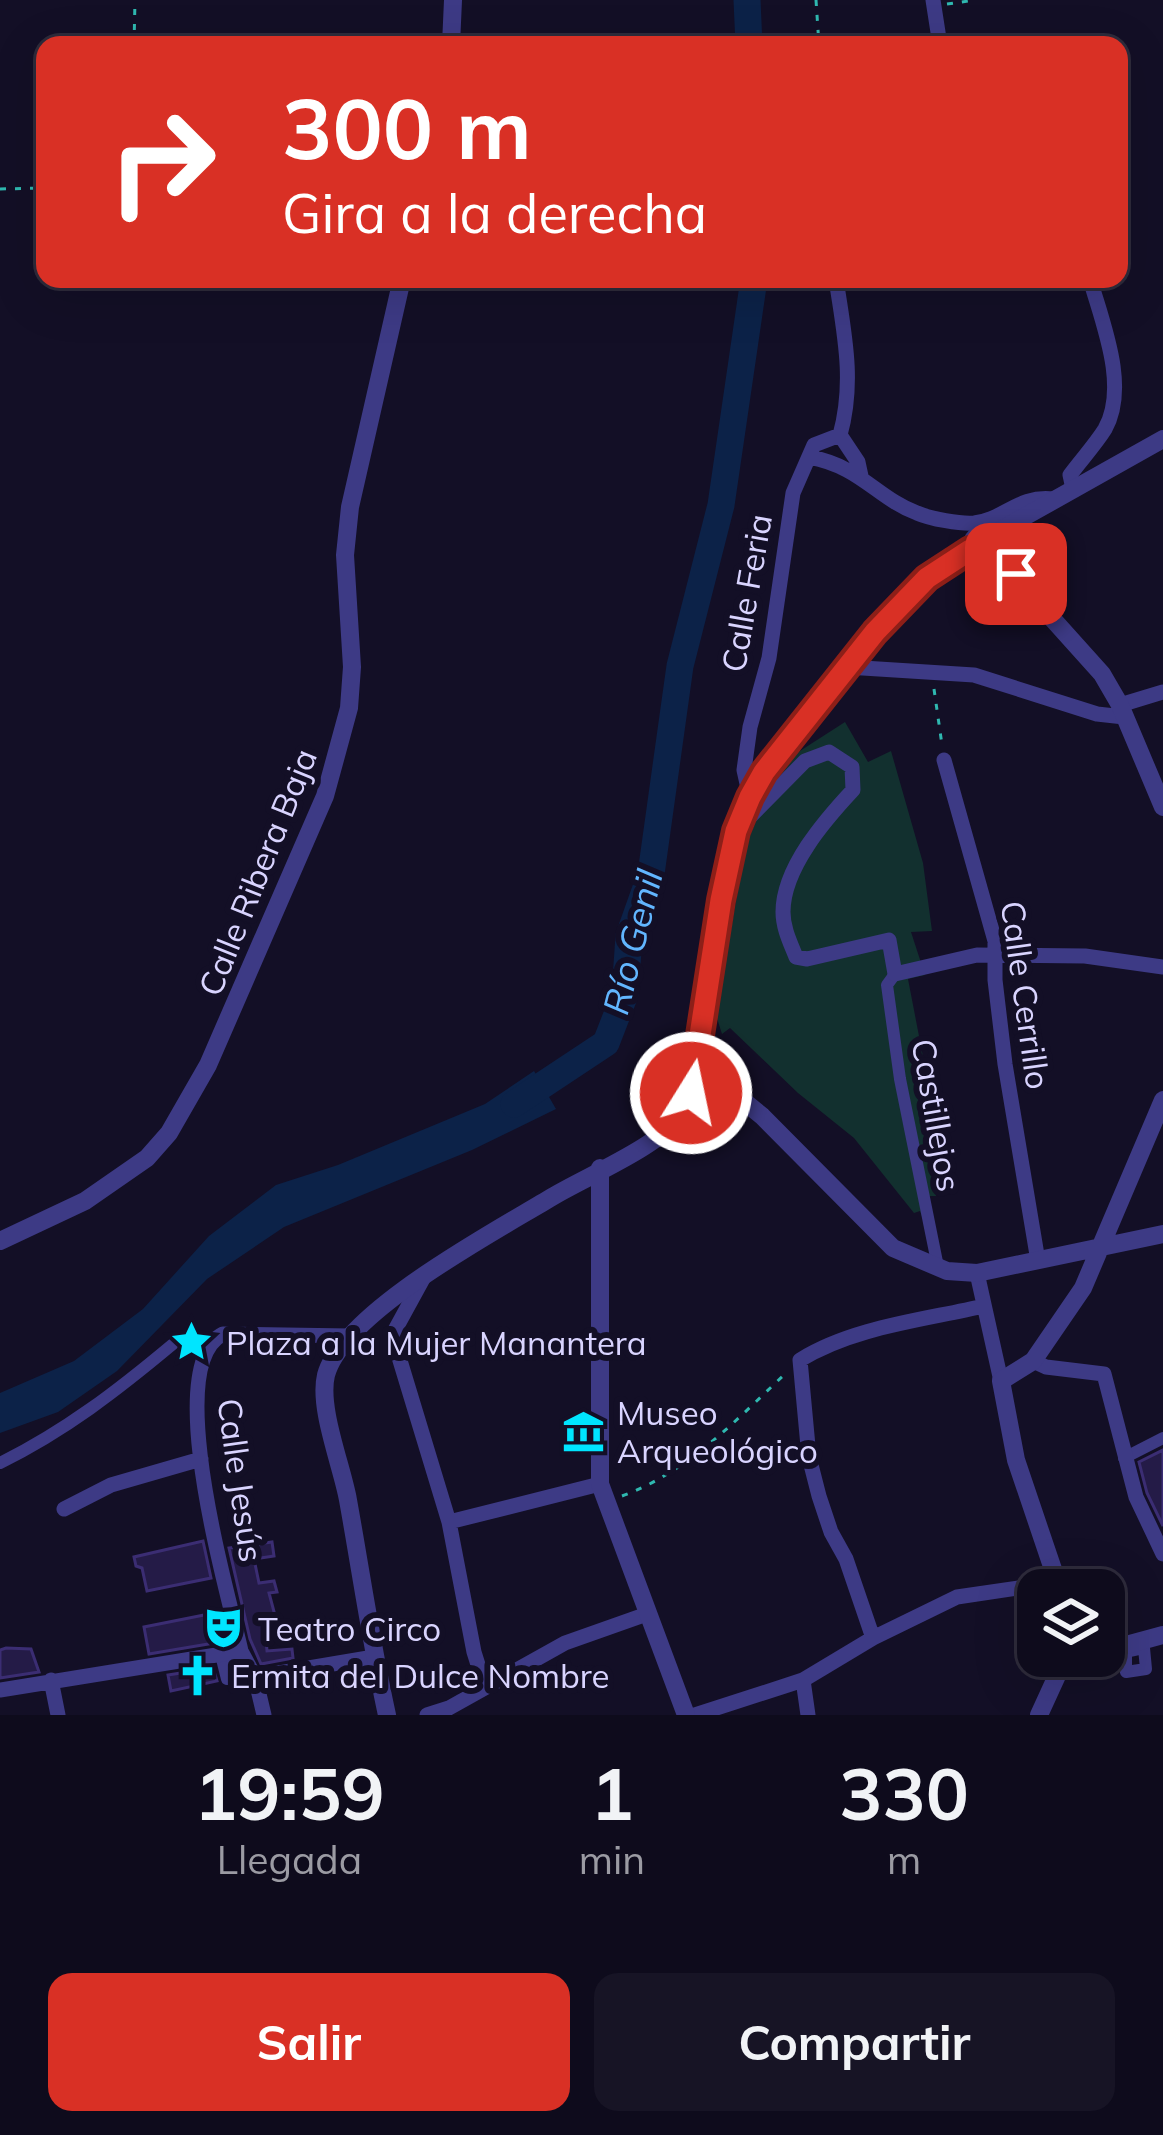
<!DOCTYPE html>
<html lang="es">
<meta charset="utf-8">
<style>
:root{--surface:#0e0b1c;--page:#171425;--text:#f1f3f6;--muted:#9b9ba3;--line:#2e2b3b;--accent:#d93025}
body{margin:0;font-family:Mulish,sans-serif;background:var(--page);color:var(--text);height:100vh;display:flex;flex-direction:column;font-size:45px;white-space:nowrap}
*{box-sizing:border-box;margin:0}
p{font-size:39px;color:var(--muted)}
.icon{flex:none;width:66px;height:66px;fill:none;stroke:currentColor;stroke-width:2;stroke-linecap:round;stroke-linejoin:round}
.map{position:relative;height:1715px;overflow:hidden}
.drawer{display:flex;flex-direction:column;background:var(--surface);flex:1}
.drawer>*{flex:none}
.banner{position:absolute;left:36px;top:36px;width:1092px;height:252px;border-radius:24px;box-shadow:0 12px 48px #0002,0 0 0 3px var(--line);background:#d93025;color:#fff;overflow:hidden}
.buttons{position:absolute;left:1017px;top:1569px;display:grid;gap:24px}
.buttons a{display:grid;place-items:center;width:108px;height:108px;border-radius:24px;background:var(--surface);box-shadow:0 12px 48px #0002,0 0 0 3px var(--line);font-size:60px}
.pin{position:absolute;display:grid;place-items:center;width:102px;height:102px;color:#fff;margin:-51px;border-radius:24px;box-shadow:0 6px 18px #0006}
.me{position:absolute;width:132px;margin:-66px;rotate:10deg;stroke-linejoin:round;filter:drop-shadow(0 0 9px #0008)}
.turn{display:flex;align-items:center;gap:42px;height:252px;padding:0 48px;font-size:54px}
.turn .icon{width:156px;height:156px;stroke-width:2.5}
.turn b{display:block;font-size:84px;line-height:102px}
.eta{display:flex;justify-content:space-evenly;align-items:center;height:204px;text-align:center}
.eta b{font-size:72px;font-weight:700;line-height:84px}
.cta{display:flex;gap:24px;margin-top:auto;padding:24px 48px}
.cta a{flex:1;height:138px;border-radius:24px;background:var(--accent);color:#fff;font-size:48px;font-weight:700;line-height:138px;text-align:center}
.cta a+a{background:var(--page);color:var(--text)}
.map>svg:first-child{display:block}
.green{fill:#12302f}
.water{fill:#0c2248}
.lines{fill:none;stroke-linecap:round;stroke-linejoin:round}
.river{stroke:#0c2248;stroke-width:27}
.building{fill:#241b47;stroke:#3b2d73;stroke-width:3}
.path{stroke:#2fb8b0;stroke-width:3;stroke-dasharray:6 9;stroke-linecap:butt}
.pedestrian{stroke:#3d3a85;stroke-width:12}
.minor{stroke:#3d3a85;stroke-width:15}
.tertiary{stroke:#3d3a85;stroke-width:18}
.route-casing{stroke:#8d1f18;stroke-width:30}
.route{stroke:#d93025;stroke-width:21}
.labels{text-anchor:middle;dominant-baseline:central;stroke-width:12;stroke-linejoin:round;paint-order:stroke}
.street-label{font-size:33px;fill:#d9d4ff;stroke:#130f26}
.poi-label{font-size:33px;fill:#d9d4ff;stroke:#130f26;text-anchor:start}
.water-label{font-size:36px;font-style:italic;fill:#62b6ff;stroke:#130f26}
</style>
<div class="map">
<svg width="1163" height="1715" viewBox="0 0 1163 1715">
<rect width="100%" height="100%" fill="#130f26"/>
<path class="green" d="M 845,722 L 868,762 L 891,751 L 923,863 L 932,931 L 911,932 L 925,975 L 908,979 L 945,1171 L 933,1172 L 936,1196 L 927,1196 L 927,1230 L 920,1211 L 914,1213 L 854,1138 L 798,1093 L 730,1028 L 722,1034 L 716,1015 L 746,844 L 757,819 L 781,792 L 772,783 L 789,758 Z"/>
<path class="water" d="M 534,1071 L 556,1109 L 472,1150 L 284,1227 L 207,1279 L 117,1371 L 58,1412 L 0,1433 L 0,1393 L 74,1361 L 143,1309 L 209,1236 L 276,1185 L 338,1165 L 485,1104 Z"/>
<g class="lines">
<path class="river" d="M 747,0 L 749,45
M 514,1104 L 606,1043 L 625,994 L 629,936 L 651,874 L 680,666 L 721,505 L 754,279"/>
</g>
<path class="building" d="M 1163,1450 L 1163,1526 L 1147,1493 L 1139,1462 Z
M 203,1541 L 211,1578 L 147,1591 L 142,1568 L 136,1566 L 134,1557 Z
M 272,1542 L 274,1556 L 254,1559 L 259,1583 L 274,1581 L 277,1592 L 269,1593 L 277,1623 L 265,1626 L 267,1651 L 292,1649 L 293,1658 L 261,1664 L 250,1639 L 229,1548 Z
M 219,1612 L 226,1641 L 149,1654 L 144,1627 Z
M 6,1648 L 31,1649 L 39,1672 L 0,1678 L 0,1650 Z
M 213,1668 L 217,1681 L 171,1691 L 168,1675 Z"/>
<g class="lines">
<path class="path" d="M 816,0 L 819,45
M 947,4 L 976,0
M 134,45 L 135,0
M 0,189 L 45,188
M 934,689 L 942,745
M 622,1496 C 688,1472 735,1421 786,1373"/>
<path class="pedestrian" d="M 895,974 L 887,985 L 900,1079 L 938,1267
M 1124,1458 L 1163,1438
M 0,1463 C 65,1431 118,1390 173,1344
M 1144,1648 L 1146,1669 L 1126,1672 L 1126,1652 Z
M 239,1655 L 246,1676 L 227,1679 L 222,1659 Z"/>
<path class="minor" d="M 933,0 L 940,45
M 836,279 C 844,333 855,381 840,435
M 840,435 L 858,462 L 861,476
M 809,457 C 860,466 877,498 917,513 C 931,519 960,524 974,523 C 1004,520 1018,495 1053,499
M 1073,489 L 1070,475 C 1081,460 1095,445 1105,429 C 1129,386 1102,322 1090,279
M 847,667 L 974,675 L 1097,714 L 1124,717
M 1120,705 L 1163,692
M 944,760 L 995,941 L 995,980 L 1005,1064 L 1038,1261
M 750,797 L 744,770 L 750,727 L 769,658 L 793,493 L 814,445 L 840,435
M 742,825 L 805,761 L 829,752 L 852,767 L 853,790 C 825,820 783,868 783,912 C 783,928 790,942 796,957 L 807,959 L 889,940 L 895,974 L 977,955 L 1085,956 L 1163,967
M 977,1273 L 1001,1381
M 424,1277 L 395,1330 L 395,1344 L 449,1522 L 474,1652 L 485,1687
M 1033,1361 L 1046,1367 L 1104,1374 L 1136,1497 L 1163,1554
M 64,1509 L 111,1485 L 201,1459
M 449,1522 L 600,1484
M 873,1638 L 846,1559 L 831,1532 L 819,1496 L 809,1457 L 800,1360 C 853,1327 924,1320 984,1306
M 255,1677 L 374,1657
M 51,1680 L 58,1715
M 803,1680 L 808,1715
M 0,1690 L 241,1651
M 264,1715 L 255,1677 L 241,1651 C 228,1592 161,1365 223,1334 L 350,1336
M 427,1715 L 449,1708 L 565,1643 L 647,1614
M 695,1715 L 803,1680 L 873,1638 L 957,1597 L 1059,1582"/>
<path class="tertiary" d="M 451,45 L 453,0
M971 547a14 14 0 1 1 28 0a14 14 0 1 1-28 0Z
M 992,535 L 1163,439
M 996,556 L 1102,674 L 1120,705 L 1163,807
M 696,1074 L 719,1081 L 762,1116 L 893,1248 L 947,1271 L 977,1273 L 1163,1234
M 600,1168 L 600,1484 L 686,1715
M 0,1241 L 85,1201 L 147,1158 L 169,1133 L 208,1065 L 325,796 L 349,708 L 352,667 L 345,555 L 350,507 L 402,279
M 1060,1590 L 1016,1460 L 1001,1381 L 1033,1361 L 1083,1288 L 1163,1100
M 1104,1651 L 1163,1635
M 1067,1656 L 1088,1656
M 387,1715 C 371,1643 361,1572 348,1500 C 342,1466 318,1408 326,1375 C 343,1312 496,1231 552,1197 C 587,1176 660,1146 681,1115 C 701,1086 700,1042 704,1009 C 714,929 722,842 764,772 C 824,693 883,600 971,550
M 1039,1715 L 1066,1656"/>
</g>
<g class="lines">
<defs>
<path id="route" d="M 691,1093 L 721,900 L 736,831 L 750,797 L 764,772 L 875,632 L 927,578 L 970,550 L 984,562 L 997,556 L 1016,574"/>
</defs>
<use href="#route" class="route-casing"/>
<use href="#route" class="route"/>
</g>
<defs>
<symbol id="sight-bare" viewBox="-9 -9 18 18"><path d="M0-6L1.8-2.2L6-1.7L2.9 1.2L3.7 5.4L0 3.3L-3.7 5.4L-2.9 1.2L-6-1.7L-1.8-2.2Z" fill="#00e5ff" stroke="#130f26" stroke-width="2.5" paint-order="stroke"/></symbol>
<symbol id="museum-bare" viewBox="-9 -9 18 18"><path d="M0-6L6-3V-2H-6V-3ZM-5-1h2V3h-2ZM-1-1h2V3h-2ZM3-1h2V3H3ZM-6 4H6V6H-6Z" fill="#00e5ff" stroke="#130f26" stroke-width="2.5" paint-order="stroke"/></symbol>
<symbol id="theatre-bare" viewBox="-9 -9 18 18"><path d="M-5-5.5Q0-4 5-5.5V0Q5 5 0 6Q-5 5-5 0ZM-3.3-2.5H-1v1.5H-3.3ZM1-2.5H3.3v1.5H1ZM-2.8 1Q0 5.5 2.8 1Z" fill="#00e5ff" stroke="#130f26" stroke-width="2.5" paint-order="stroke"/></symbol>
<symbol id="church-bare" viewBox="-9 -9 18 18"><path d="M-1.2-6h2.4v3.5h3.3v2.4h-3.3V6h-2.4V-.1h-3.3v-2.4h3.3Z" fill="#00e5ff" stroke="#130f26" stroke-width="2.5" paint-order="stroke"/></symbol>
</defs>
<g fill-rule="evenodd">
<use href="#sight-bare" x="162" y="1312" width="59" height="59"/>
<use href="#museum-bare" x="554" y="1402" width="59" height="59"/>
<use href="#theatre-bare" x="194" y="1598" width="59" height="59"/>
<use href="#church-bare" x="168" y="1646" width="59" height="59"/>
</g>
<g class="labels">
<g class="street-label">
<text transform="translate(746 593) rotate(-80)">Calle Feria</text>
<text transform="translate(257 872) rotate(-68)">Calle Ribera Baja</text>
<text transform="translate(1026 995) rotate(82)">Calle Cerrillo</text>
<text transform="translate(937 1115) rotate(80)">Castillejos</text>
<text transform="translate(241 1480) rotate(82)">Calle Jesús</text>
</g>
<g class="poi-label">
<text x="226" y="1342">Plaza a la Mujer Manantera</text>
<text x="617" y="1412">Museo<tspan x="617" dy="38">Arqueológico</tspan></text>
<text x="258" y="1628">Teatro Circo</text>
<text x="231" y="1675">Ermita del Dulce Nombre</text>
</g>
<g class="water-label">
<text transform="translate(632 942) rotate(-76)">Río Genil</text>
</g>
</g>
</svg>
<div class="buttons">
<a><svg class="icon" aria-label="layers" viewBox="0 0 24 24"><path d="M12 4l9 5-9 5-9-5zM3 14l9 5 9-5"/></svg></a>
</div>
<div class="pin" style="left:1016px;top:574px;background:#d93025"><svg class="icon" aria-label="arrive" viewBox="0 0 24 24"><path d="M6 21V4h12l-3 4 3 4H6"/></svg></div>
<svg class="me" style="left:691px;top:1093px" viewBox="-20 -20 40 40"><circle r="17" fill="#d93025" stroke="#fff" stroke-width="3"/><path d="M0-11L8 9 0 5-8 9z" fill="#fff"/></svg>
<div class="banner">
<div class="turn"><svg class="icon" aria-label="right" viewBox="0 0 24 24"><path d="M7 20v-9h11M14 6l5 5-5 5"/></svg><div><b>300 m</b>Gira a la derecha</div></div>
</div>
</div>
<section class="drawer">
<div class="eta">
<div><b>19:59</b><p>Llegada</p></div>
<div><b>1</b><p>min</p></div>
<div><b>330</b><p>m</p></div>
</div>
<div class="cta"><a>Salir</a><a>Compartir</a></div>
</section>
